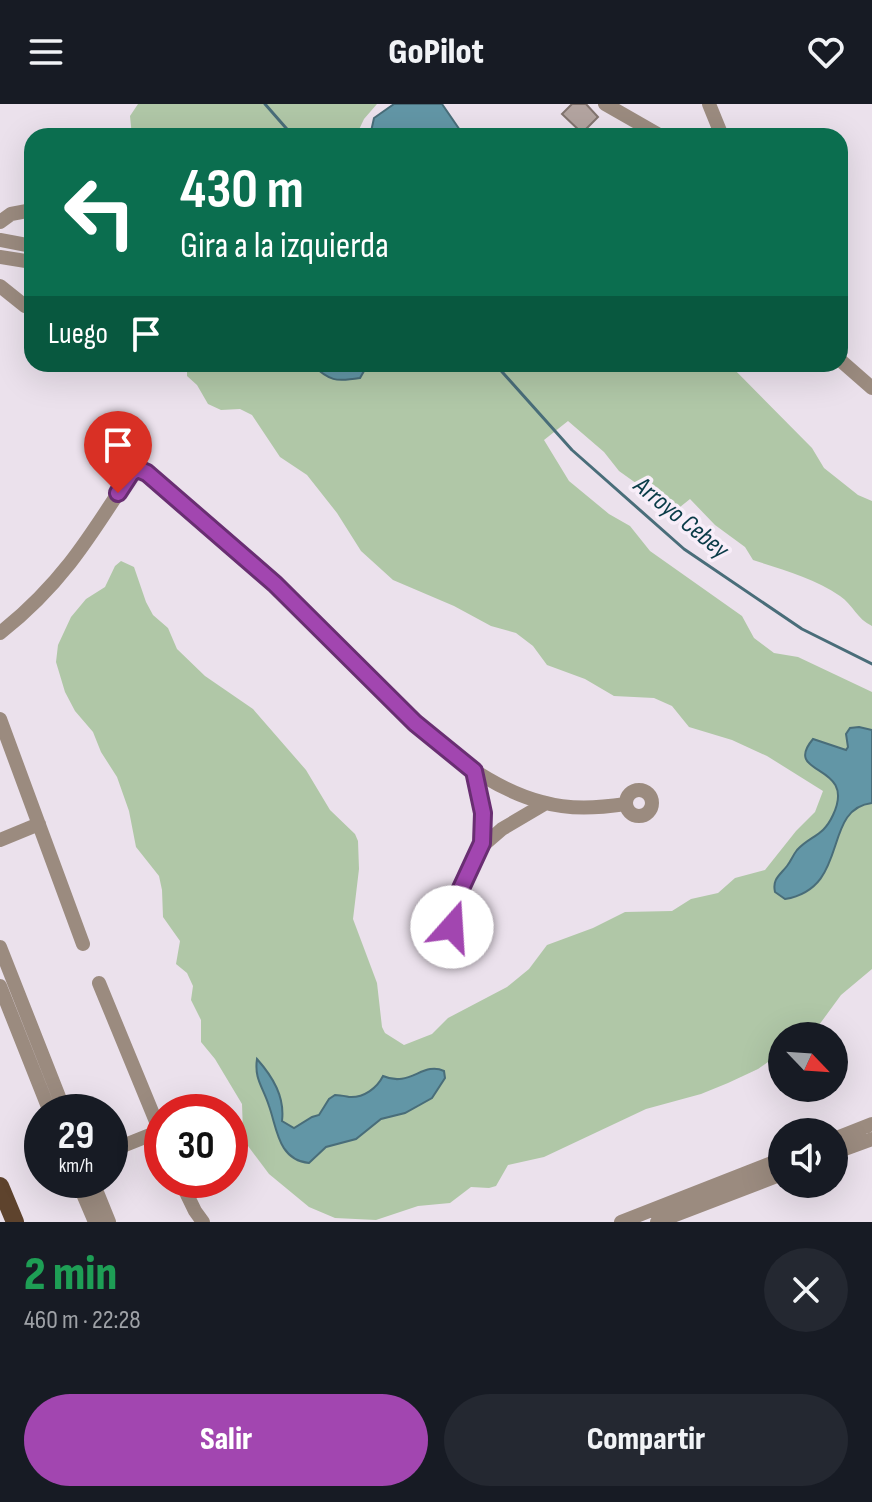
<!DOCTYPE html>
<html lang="es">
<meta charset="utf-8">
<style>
:root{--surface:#171b24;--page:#242831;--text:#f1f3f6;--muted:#9ea1a6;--accent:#a246b0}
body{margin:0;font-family:"Sofia Sans Condensed",sans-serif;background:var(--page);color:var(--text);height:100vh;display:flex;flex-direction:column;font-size:30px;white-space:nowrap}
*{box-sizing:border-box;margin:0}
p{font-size:26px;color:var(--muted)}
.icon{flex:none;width:44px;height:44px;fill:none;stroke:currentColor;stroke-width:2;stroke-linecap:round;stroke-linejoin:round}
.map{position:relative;height:1118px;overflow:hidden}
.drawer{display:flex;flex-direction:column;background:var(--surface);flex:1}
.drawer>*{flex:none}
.guide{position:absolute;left:24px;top:24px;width:824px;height:244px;border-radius:24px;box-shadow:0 8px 32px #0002;background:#0b6e4f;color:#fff;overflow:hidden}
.needle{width:52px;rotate:115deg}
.tools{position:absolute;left:768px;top:918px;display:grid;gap:16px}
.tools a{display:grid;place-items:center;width:80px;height:80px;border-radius:50%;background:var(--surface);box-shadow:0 8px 32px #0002;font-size:40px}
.speed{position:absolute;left:24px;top:990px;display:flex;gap:16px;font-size:40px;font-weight:700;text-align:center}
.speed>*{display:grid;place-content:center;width:104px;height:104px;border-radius:50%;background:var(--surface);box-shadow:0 8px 32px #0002;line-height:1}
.speed small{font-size:20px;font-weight:400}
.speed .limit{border:12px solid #d22;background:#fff;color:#111}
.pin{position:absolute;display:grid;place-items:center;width:68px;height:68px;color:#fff;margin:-82px -34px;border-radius:50% 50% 50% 0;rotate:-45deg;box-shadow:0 0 8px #0007}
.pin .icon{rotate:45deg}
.me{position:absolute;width:88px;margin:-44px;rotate:19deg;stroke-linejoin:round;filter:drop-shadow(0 0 6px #0008)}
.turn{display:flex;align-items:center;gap:28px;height:168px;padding:0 24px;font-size:36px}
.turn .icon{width:104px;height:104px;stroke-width:2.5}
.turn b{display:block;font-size:56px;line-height:68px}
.then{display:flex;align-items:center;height:76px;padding:0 24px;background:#0003;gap:16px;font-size:30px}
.round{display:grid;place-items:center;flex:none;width:84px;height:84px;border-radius:42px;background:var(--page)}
.summary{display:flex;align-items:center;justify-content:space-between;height:136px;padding:0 24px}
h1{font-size:48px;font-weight:800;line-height:60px;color:#1e9e55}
.cta{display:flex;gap:16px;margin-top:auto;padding:16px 24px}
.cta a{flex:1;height:92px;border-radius:48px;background:var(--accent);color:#fff;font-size:32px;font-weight:800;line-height:92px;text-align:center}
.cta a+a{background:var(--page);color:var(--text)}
header{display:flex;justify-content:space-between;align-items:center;height:104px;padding:0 24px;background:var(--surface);font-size:36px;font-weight:800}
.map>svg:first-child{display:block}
.green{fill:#b0c7a7}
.water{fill:#6296a6;stroke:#496d79;stroke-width:2}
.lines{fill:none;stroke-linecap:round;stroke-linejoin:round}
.stream{stroke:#496d79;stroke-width:3}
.building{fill:#b3a4a0;stroke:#82746f;stroke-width:2}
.minor{stroke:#9b8b7f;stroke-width:14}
.major{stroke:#5e432d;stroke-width:18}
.route-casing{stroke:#692e72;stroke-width:20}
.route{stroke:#a246b0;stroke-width:14}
.labels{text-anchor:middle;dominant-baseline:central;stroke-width:7;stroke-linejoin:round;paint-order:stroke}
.water-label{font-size:26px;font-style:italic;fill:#093b47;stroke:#f8eef9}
</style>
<header><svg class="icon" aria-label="menu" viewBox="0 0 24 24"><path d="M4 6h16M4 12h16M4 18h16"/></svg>GoPilot<svg class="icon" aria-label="heart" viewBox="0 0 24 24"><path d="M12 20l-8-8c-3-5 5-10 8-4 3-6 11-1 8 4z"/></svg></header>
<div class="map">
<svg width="872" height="1118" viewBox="0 0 872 1118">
<rect width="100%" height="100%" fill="#ebe1ec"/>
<path class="green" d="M 138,0 L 377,0 L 364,15 L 356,32 L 132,32 L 130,12 Z
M 187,260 L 729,260 L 812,344 L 824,364 L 858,391 L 872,397 L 872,522 C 857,515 853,501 840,492 C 814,474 783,466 753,456 L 745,443 L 715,421 L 690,395 L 675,407 L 619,367 L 604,348 L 568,317 L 544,336 L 569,377 L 609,410 L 630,422 L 650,447 L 742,512 L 754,534 L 774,549 L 798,553 L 872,588 L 872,865 L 841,891 L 819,921 L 804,932 L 782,932 L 782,948 L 758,965 L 728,979 L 701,990 L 646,1005 L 544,1053 L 508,1061 L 496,1082 L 489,1084 L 471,1083 L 450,1099 L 418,1102 L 376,1116 L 335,1114 L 309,1103 L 269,1070 L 248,1042 L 243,1028 L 242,1000 L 215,955 L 201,938 L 201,916 L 191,896 L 193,882 L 187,869 L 176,860 L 180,837 L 163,813 L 162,786 L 159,772 L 136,743 L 129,707 L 117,673 L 101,648 L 93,628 L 75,607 L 65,588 L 56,558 L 58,541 L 71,513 L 86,495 L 105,483 L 115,462 L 121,457 L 134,463 L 146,498 L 153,511 L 168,524 L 177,545 L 205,572 L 253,605 L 306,666 L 330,706 L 355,730 L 358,737 L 359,765 L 353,815 L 377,879 L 382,923 L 385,929 L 404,941 L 432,930 L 448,914 L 507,883 L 529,865 L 547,841 L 593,824 L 625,808 L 672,807 L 691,795 L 718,789 L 735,774 L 765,766 L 796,727 L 815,708 L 823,687 L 767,652 L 732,636 L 689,623 L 672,602 L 654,594 L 614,592 L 585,575 L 547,561 L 533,542 L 516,529 L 491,522 L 454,502 L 393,476 L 361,447 L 337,409 L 307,371 L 280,353 L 252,311 L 240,305 L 221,306 L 208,300 L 197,281 L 187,272 Z"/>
<path class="water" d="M 394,0 L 442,0 L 464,32 L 370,32 L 374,14 Z
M 311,260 L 368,260 L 360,274 C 335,278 330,277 311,260 Z
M 859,623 L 872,626 L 872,699 C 821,705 851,784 785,795 L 775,788 C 772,775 780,771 787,762 C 791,757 793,751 797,746 C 811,731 823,733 833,711 C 858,658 781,673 813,635 L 846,646 L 848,643 L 846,630 L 850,624 Z
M 257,955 C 273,973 285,993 282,1017 L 294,1024 L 312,1013 L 319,1011 L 329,995 L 335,991 C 340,991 344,992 349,993 C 364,994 377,984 383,972 C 410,984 423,957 444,967 L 445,974 L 432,994 L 405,1009 L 381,1015 L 356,1035 L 326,1043 L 309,1059 C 278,1056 277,1024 269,1002 C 263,983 254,975 257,955 Z"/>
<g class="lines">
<path class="stream" d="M 265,0 L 293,32
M 495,260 L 572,346 L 684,445 L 802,525 L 872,560"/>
</g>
<path class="building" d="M 572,0 L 586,0 L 598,13 L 582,29 L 562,10 Z"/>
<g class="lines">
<path class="minor" d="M 605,0 L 661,32
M 709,0 L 722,32
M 0,118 L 11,110 L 32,106
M 0,136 L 32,142
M 0,153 L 32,158
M 0,182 L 25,202 L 32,203
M 840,256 L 872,284
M 0,529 C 61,481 90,433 131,369 L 138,365 L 147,369 C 190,406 234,442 276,481 C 349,550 444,673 542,698 C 570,706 598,704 626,700
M 0,615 L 83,840
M626 699a13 13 0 1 1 26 0a13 13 0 1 1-26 0Z
M 0,736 L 39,720
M 480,744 L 502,725 L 546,699
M438 808a15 15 0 1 1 30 0a15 15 0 1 1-30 0Z
M 457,793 L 482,739 L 483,709 L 474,667
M 0,843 L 65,1008
M 99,879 L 162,1032
M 0,882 L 50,1008
M 834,1035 L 872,1020
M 110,1047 L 160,1027
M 834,1049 L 872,1035
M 77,1076 L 95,1118
M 92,1076 L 109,1118
M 180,1076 L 195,1107 L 203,1118
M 621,1118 L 782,1055
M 657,1118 L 782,1070"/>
<path class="major" d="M 0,1082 L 15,1118"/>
</g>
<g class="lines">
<defs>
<path id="route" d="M 118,389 L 131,369 L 138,365 L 147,369 L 275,480 L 415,619 L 474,667 L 483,709 L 482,739 L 457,793 L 465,798 L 468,813 L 462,820 L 452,823"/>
</defs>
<use href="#route" class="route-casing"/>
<use href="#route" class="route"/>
</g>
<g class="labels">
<g class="water-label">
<text transform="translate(681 414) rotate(39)">Arroyo Cebey</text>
</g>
</g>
</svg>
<div class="tools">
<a><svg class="needle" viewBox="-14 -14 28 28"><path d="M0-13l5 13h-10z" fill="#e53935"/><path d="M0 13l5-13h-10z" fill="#9ea1a6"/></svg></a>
<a><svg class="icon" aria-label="sound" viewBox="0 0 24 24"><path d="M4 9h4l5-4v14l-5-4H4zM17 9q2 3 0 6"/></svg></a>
</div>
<div class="speed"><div>29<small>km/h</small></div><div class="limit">30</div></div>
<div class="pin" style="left:118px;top:389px;background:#d93025"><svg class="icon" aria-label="arrive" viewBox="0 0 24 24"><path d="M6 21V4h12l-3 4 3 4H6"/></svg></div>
<svg class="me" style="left:452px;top:823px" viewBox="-20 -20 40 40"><circle r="19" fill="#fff"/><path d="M0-13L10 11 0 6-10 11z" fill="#a246b0"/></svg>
<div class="guide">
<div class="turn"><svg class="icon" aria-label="left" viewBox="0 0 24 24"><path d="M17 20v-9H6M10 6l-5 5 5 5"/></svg><div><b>430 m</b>Gira a la izquierda</div></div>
<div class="then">Luego<svg class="icon" aria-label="arrive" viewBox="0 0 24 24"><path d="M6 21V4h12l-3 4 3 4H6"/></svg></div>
</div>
</div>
<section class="drawer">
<div class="summary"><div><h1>2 min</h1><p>460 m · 22:28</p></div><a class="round"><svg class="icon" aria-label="close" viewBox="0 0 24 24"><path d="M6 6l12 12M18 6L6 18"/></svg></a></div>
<div class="cta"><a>Salir</a><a>Compartir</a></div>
</section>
